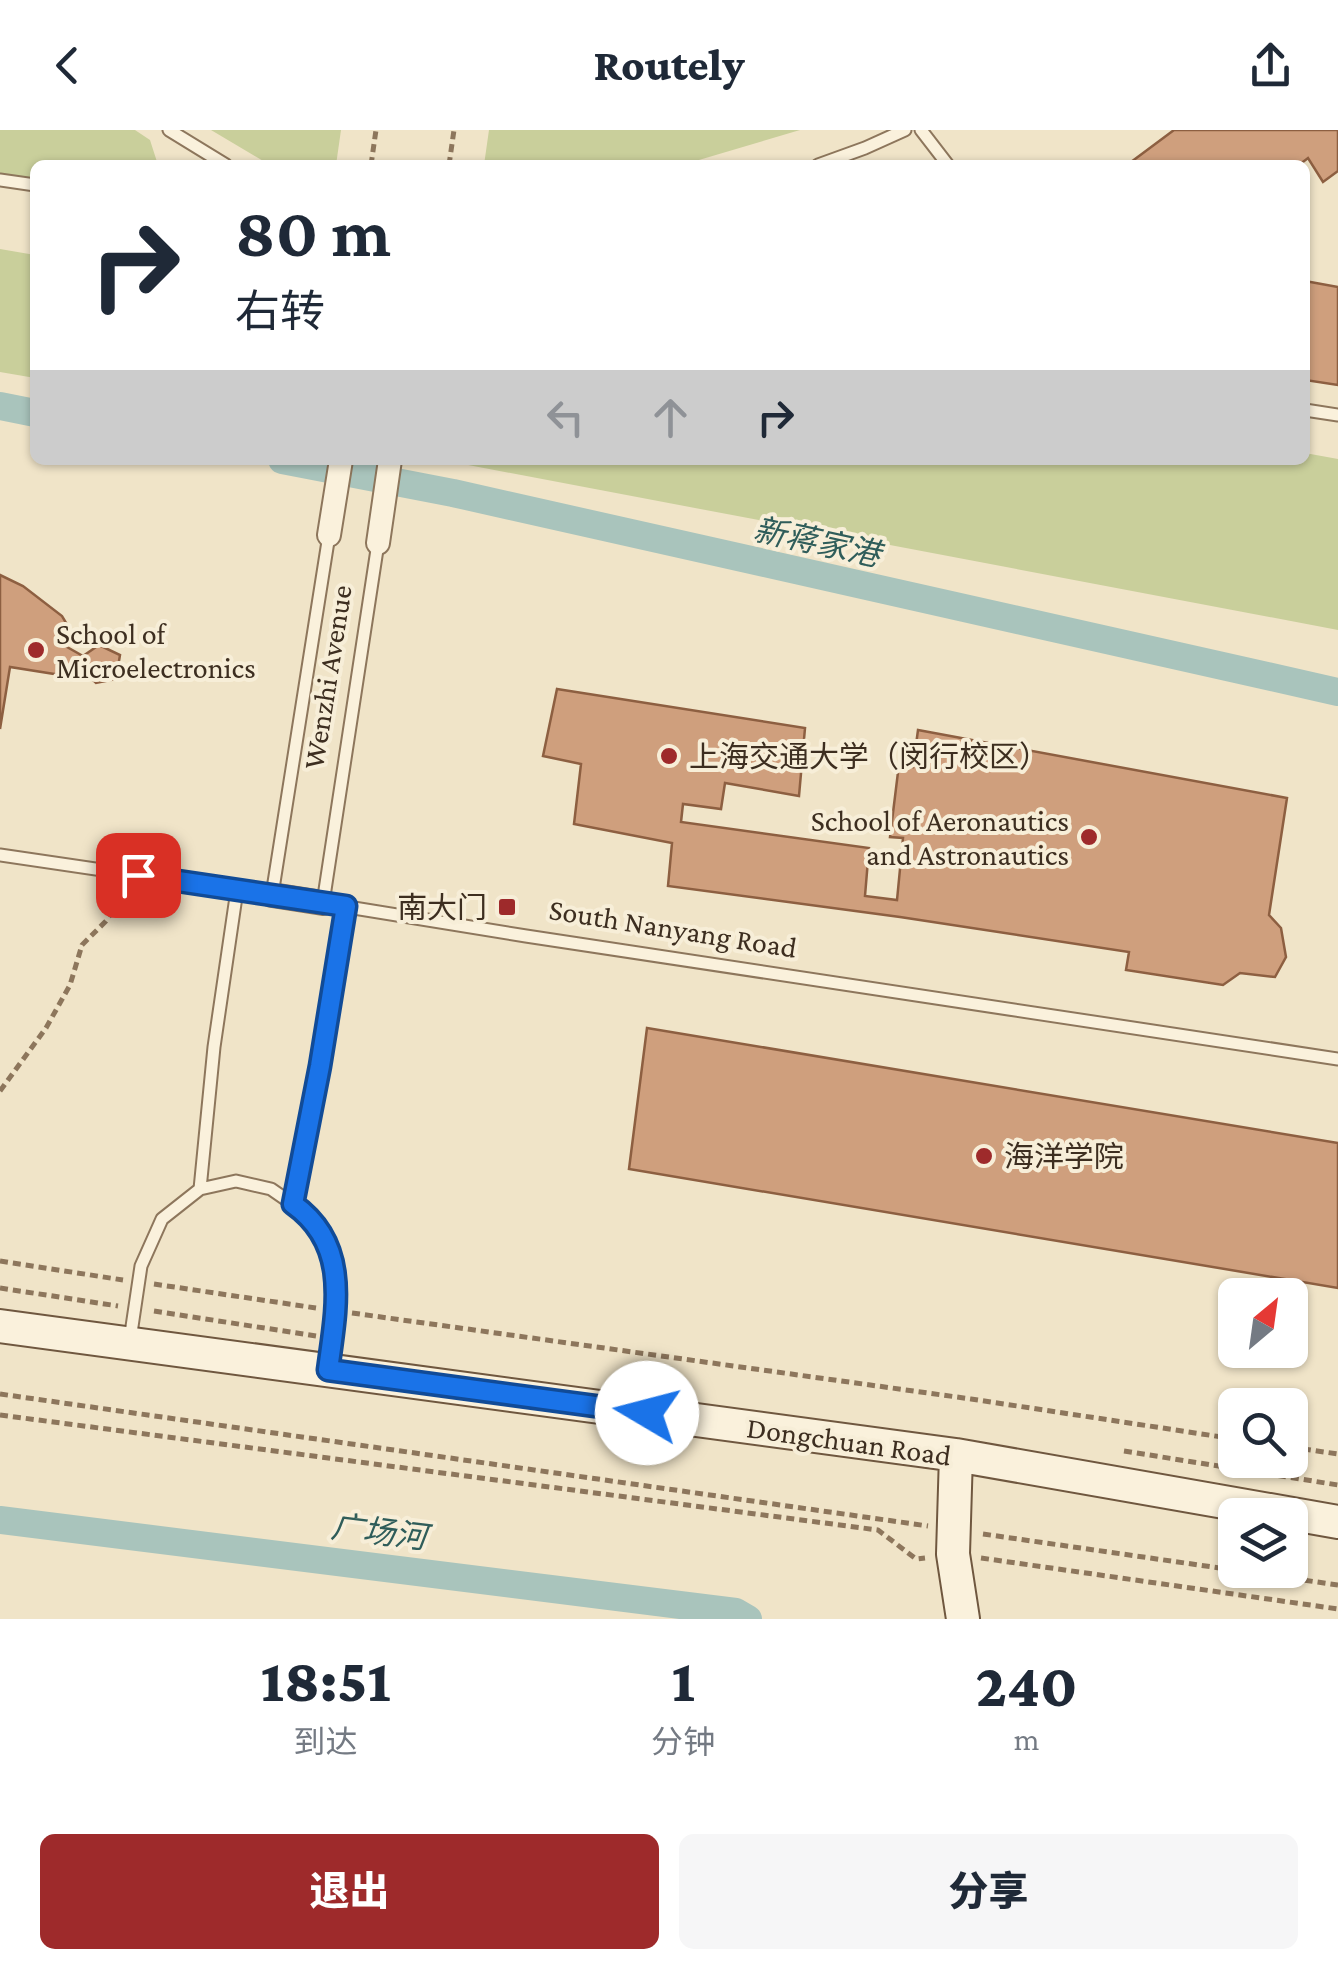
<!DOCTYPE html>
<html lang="zh">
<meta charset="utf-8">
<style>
:root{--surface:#fff;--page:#f6f6f7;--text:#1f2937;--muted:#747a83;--accent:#9e2a2b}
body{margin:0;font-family:"Crimson Pro","Noto Sans SC",serif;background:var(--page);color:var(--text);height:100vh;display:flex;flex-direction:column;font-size:38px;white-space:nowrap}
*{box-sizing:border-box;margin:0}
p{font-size:32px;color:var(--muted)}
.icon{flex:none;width:55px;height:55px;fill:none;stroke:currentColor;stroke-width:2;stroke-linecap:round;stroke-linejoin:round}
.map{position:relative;height:1489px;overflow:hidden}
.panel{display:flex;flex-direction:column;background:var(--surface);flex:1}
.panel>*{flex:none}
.top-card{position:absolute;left:30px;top:30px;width:1280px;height:305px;border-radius:15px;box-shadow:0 2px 8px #0004;background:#fff;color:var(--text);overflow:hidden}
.needle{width:65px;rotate:29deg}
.tools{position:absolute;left:1218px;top:1148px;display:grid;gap:20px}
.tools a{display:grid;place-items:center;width:90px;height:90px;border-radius:15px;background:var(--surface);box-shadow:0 2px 8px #0004;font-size:50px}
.pin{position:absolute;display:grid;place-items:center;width:85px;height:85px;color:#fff;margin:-42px;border-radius:20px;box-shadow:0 5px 15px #0006}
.me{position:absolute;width:110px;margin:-55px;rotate:278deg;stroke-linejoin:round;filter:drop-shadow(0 0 8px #0008)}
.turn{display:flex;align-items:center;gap:35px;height:210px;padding:0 40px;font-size:45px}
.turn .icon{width:130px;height:130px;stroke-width:2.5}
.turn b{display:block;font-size:70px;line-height:85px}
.lanes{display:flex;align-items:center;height:95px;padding:0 40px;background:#0003;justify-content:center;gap:50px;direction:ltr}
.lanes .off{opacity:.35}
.eta{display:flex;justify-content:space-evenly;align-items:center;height:170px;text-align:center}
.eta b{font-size:60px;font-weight:800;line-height:70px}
.action{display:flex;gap:20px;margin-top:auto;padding:20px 40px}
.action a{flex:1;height:115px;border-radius:15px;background:var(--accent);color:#fff;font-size:40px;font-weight:800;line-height:115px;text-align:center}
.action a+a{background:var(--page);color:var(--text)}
header{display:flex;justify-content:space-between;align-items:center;height:130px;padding:0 40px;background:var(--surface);font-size:45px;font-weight:800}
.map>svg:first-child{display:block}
.green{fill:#c9cf9b}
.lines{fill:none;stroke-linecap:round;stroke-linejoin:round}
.canal{stroke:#a9c4bc;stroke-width:28}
.building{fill:#cf9f7d;stroke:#8d5f41;stroke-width:2.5}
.lane-casing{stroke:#8d765c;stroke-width:15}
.street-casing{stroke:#8d765c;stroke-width:26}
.secondary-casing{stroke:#6f573f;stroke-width:36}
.path{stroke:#8d765c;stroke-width:5;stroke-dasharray:8 5;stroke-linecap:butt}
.lane{stroke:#faf1dc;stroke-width:11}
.street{stroke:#faf1dc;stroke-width:22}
.secondary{stroke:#faf1dc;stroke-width:32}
.route-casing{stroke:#114b97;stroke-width:25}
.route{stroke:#1a73e8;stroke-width:18}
.poi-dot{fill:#9e2a2b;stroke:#f7eed8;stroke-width:4}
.labels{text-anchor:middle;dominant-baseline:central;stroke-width:8;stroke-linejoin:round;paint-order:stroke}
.poi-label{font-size:30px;fill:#3d2e20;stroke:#f7eed8;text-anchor:start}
.street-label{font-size:30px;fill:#3d2e20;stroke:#f7eed8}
.water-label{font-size:32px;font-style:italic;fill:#2f5d5a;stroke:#f7eed8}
</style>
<header><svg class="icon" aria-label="back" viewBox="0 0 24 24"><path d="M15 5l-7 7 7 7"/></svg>Routely<svg class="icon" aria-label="share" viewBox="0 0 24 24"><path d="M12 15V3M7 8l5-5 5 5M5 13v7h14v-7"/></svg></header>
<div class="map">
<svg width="1338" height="1489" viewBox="0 0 1338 1489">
<rect width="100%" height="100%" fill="#f0e4c8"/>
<path class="green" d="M 0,0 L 135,0 L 150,10 L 158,35 L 35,35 L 35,55 L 0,50 Z
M 211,0 L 341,0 L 336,35 L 270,35 Z
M 489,0 L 800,0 L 682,35 L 484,35 Z
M 0,119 L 35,125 L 35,248 L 0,242 Z
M 1305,323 L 1338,329 L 1338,500 L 442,330 L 1305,330 Z"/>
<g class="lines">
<path class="canal" d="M 0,276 L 35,283
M 282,330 L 453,363 L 1338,562
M 0,1390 L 736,1482 L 748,1489"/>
</g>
<path class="building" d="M 1174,0 L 1338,0 L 1338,41 L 1323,52 L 1308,28 L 1299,35 L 1127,35 Z
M 1305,151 L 1338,157 L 1338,255 L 1305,250 Z
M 0,445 L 23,456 L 62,486 L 71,501 L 60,513 L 83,526 L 99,515 L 120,525 L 116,549 L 96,553 L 79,537 L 68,535 L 67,546 L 10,537 L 0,599 Z
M 557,559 L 805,598 L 799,666 L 725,653 L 721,679 L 683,674 L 681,692 L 869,718 L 865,766 L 897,770 L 903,708 L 890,707 L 899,634 L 913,637 L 918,600 L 1287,668 L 1269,785 L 1281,798 L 1286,827 L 1275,847 L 1240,843 L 1223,855 L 1126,840 L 1129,822 L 900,787 L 668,756 L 672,713 L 574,694 L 581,634 L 543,626 Z
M 647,898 L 1338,1013 L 1338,1158 L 629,1039 Z"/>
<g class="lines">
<defs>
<path id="lane" d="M 169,0 L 226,35
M 921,0 L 948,35
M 818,35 L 865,18 L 905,0
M 0,50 L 35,55
M 1305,280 L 1338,285
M 378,413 L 323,773 L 526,806 L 1338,929
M 0,725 L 272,765 L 329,405
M 200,1059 L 214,917 L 237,760
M 293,1074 L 319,936 L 346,776
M 130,1210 L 141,1136 L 162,1089 L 200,1059 L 236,1051 L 271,1059 L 307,1084 L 333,1126 L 338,1165 L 329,1236"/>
<path id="street" d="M 329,405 L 341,330
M 378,413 L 390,330
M 272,765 L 323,773"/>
<path id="secondary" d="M 0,1196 L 956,1325 L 1338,1392
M 956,1325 L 953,1424 L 963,1489"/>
</defs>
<use href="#lane" class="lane-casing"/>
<use href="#street" class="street-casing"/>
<use href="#secondary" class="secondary-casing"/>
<path class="path" d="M 371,35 L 376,0
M 449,35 L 454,0
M 0,961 L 46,898 L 70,855 L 82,815 L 106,791 L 128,760
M 0,1131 L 123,1150
M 154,1154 L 316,1178
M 0,1158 L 118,1176
M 154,1181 L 316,1206
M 352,1183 L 971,1269 L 1235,1309
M 0,1264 L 928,1396
M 0,1285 L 878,1400 L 916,1429 L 925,1428
M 1290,1317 L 1338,1324
M 1124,1321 L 1338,1355
M 983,1404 L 1338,1455
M 981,1428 L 1338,1479"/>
<use href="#lane" class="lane"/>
<use href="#street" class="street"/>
<use href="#secondary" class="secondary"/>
</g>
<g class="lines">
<defs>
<path id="route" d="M 138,745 L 346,776 L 320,936 L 293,1074 C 351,1115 336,1179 328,1240 L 647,1283"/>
</defs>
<use href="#route" class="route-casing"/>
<use href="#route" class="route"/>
</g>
<g class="poi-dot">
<circle cx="36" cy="520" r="10"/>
<circle cx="669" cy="626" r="10"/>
<circle cx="1089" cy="707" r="10"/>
<rect x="497" y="767" width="20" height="20" rx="5"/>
<circle cx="984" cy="1026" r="10"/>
</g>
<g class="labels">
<g class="poi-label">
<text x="56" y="503">School of<tspan x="56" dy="34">Microelectronics</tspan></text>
<text x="689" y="626">上海交通大学（闵行校区）</text>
<text x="1069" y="690" text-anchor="end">School of Aeronautics<tspan x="1069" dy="34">and Astronautics</tspan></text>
<text x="487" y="777" text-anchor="end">南大门</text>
<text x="1004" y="1026">海洋学院</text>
</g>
<g class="street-label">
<text transform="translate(327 547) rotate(-81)">Wenzhi Avenue</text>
<text transform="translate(673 798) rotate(9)">South Nanyang Road</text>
<text transform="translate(849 1311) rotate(8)">Dongchuan Road</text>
</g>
<g class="water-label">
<text transform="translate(817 412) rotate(12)">新蒋家港</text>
<text transform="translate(379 1402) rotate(7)">广场河</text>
</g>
</g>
</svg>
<div class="tools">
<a><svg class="needle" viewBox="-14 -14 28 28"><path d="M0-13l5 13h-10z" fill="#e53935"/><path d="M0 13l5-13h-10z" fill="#747a83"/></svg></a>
<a><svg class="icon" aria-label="search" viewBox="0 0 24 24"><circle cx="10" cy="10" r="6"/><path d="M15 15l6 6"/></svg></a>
<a><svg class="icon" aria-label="layers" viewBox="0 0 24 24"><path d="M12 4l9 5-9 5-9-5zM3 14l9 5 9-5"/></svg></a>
</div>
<div class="pin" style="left:138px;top:745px;background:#d93025"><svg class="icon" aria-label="arrive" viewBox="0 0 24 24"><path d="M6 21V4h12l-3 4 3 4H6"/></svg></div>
<svg class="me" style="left:647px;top:1283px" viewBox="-20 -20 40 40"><circle r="19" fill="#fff"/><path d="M0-13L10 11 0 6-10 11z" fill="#1a73e8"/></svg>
<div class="top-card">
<div class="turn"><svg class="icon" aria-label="right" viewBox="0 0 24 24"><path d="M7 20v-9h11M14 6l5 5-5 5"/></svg><div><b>80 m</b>右转</div></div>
<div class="lanes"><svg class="icon off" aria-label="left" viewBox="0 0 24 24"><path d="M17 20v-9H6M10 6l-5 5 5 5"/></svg><svg class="icon off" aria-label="ahead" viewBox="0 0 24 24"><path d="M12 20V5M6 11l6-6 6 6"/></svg><svg class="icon" aria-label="right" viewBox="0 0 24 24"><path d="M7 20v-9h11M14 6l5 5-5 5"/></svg></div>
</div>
</div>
<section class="panel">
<div class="eta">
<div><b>18:51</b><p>到达</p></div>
<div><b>1</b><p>分钟</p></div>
<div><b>240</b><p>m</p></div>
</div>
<div class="action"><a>退出</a><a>分享</a></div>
</section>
